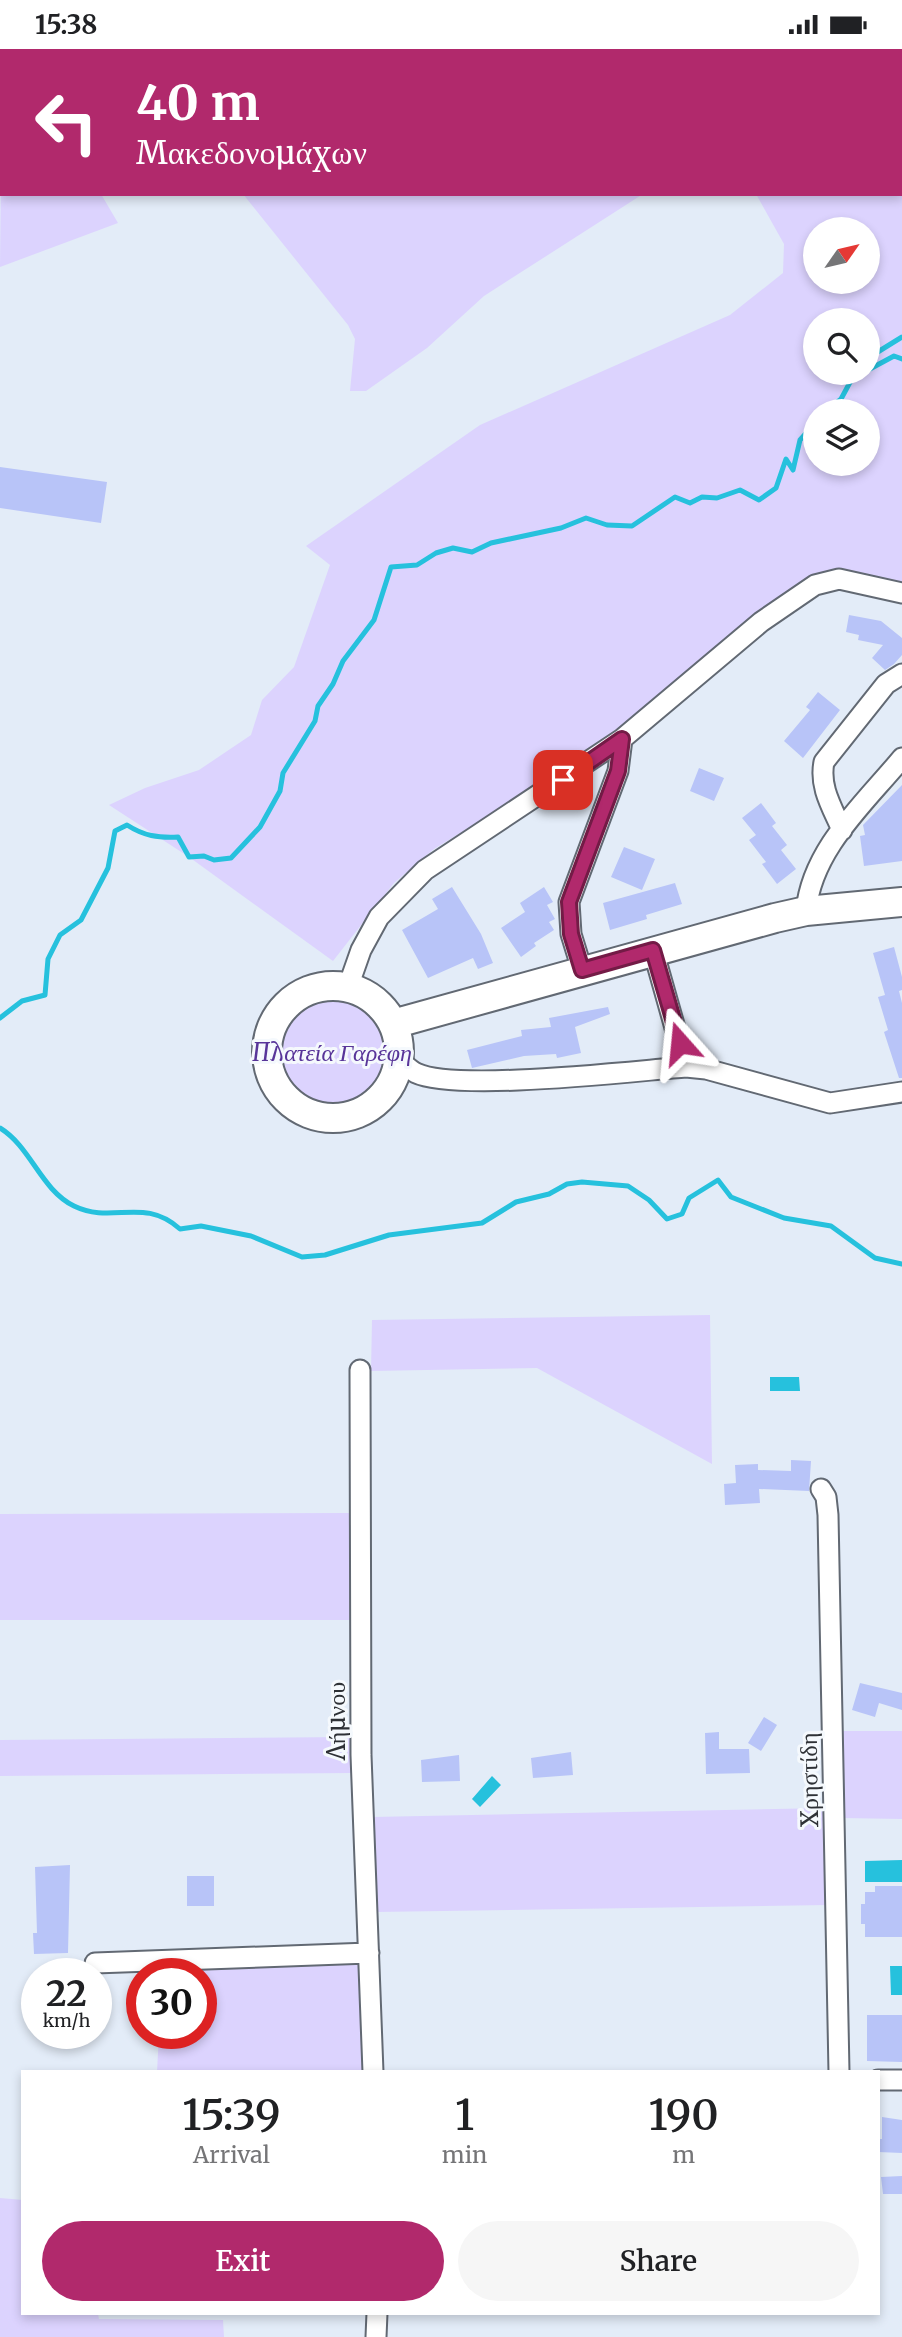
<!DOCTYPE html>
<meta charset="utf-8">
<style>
:root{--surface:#fff;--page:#f6f6f6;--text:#202124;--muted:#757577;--accent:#b1296c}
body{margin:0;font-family:Merriweather,serif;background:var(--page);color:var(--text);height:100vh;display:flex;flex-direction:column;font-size:26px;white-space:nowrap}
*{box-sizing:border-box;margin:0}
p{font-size:23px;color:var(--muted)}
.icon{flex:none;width:38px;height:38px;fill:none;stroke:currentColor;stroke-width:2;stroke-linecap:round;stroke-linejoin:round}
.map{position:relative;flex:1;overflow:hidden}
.sheet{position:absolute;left:21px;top:2021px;width:859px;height:245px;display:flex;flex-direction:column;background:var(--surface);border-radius:0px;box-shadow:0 4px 10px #0003}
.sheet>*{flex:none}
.banner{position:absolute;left:0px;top:0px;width:903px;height:147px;box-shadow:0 4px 10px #0003;background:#b1296c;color:#fff;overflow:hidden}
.needle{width:46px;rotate:56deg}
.buttons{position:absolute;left:803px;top:168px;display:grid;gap:14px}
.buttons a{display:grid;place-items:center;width:77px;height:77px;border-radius:50%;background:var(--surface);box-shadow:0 4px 10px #0003;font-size:35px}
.speed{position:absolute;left:21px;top:1909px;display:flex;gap:14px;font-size:35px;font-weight:700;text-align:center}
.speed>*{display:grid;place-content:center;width:91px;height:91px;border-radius:50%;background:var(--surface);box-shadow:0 4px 10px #0003;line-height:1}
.speed small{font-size:18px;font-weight:400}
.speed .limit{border:10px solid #d22;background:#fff;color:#111}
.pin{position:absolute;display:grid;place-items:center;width:60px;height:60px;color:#fff;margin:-30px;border-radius:14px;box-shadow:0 4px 10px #0006}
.me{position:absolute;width:77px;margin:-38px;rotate:342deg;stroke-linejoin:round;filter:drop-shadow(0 0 5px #0008)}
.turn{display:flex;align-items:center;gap:24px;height:147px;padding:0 21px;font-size:32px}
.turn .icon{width:91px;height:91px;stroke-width:2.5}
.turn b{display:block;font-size:49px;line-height:60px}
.eta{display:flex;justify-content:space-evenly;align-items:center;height:119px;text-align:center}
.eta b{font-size:42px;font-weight:600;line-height:49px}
.button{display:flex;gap:14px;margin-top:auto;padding:14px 21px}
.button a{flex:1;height:80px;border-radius:42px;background:var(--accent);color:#fff;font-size:28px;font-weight:600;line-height:80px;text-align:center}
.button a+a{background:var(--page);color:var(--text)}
.status{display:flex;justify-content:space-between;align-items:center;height:49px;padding:0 35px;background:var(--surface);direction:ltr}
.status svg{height:19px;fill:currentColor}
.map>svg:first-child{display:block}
.green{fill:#dcd3fe;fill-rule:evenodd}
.water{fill:#26c1dd}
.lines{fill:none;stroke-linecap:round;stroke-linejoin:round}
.stream{stroke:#26c1dd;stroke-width:5}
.building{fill:#b8c4f8}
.street-casing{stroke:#626973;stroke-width:23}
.secondary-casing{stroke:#626973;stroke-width:32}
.street{stroke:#fff;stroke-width:19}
.secondary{stroke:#fff;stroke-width:28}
.route-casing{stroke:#731b46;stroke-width:18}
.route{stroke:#b1296c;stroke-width:12}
.labels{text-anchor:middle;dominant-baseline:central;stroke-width:6;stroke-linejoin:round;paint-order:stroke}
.park-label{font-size:24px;font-style:italic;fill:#583599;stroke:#f5f9fd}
.street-label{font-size:24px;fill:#2e3136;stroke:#f5f9fd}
</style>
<div class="status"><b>15:38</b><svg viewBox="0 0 49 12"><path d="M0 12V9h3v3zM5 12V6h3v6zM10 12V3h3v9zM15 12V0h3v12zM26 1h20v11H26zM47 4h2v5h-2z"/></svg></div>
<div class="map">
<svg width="902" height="2288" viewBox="0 0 902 2288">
<rect width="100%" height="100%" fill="#e3ecf8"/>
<path class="green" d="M 159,0 L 902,0 L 902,535 C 876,526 855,523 828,526 L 632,672 L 527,743 L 434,800 L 394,834 L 333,912 L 189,808 L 109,756 L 145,739 L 199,721 L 251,686 L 262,651 L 294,618 L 330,516 L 306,497 L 480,376 L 730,266 L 783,224 L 784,195 L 756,145 L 901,145 L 901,2 ZM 816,180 L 868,180 L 868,233 L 816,233 ZM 816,271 L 868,271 L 868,324 L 816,324 ZM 816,362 L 868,362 L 868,415 L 816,415 Z
M 2,24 L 2,145 L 101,145 L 118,174 L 0,218 Z
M 243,145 L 643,145 L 484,247 L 427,299 L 366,342 L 350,342 L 355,290 L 348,276 Z
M274 1003a58 58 0 1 1 116 0a58 58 0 1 1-116 0Z
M 710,1266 L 712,1415 L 537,1319 L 371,1322 L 372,1271 Z
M 351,1464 L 351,1571 L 0,1571 L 0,1465 Z
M 839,1682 L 902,1682 L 902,1770 L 842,1769 Z
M 352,1688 L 352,1724 L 0,1727 L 0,1691 Z
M 825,1759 L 828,1856 L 376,1863 L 372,1768 Z
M 361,1915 L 364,2023 L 157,2023 L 159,1985 L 201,1984 L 201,1925 L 163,1925 L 163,1918 Z
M 0,2149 L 23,2151 L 23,2264 L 98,2265 L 99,2270 L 223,2271 L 224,2288 L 0,2288 Z"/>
<path class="water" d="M 770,1328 L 799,1328 L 800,1342 L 770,1342 Z
M 492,1727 L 501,1736 L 480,1758 L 472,1750 Z
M 902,1811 L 902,1833 L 865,1833 L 865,1812 Z
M 890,1917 L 902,1917 L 902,1946 L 891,1946 Z"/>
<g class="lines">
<path class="stream" d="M 868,309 L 902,288
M 868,321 L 894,307 L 902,310
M 827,362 L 841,350 L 855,324
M 0,969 L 22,952 L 45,946 L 48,910 L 60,886 L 81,871 L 108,819 L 115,782 L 127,776 C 144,787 158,789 178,788 L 189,808 L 204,807 L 214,811 L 231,809 L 260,778 L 280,742 L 283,724 L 315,672 L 318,657 L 333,635 L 343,612 L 374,571 L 391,518 L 417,516 L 436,504 L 453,499 L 472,503 L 491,494 L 561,479 L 586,469 L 607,476 L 632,477 L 675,448 L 690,454 L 702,448 L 717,449 L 740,441 L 759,451 L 776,439 L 786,410 L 793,421 L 800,391 L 816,373
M 0,1079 C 31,1098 41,1141 74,1157 C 113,1176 143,1147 180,1180 L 201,1177 L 251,1187 L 302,1208 L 325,1206 L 389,1186 L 482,1174 L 516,1153 L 549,1145 L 567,1135 L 582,1133 L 628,1137 L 649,1151 L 667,1170 L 682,1165 L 689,1149 L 718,1131 L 731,1148 L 784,1169 L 831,1177 L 875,1209 L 902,1215"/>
</g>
<path class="building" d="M 0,418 L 107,433 L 101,474 L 0,459 Z
M 849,566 L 881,572 L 902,589 L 902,606 L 894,615 L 885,621 L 872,609 L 883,596 L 858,591 L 859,586 L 846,583 Z
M 818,643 L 840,661 L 803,709 L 784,692 L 810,661 L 806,658 Z
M 699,719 L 724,729 L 714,752 L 690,742 Z
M 902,736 L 902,812 L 864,817 L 860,787 L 865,786 L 863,776 Z
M 761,754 L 776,774 L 772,777 L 787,796 L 781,801 L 796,820 L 777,835 L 762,815 L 766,813 L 749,791 L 756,786 L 742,769 Z
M 624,798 L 655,810 L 642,841 L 611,828 Z
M 675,834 L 682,855 L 646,866 L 647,870 L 610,881 L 603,854 Z
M 452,838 L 481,885 L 493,914 L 478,920 L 473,909 L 428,929 L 402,881 L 438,860 L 432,850 Z
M 544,838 L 553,853 L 547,856 L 555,870 L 549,873 L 554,881 L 534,894 L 536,897 L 521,908 L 501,879 L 525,863 L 520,854 Z
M 894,898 L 902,928 L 902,941 L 899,942 L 902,954 L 902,1029 L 899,1029 L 884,983 L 888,981 L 878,948 L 885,946 L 873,904 Z
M 608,958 L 610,965 L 575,978 L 581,1004 L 557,1009 L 556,1005 L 524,1007 L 472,1019 L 467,1001 L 522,987 L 521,981 L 551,978 L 549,969 Z
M 791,1411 L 811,1412 L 809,1442 L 759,1440 L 760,1454 L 725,1456 L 724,1435 L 736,1434 L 735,1416 L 758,1415 L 758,1421 L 791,1422 Z
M 860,1634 L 902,1644 L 902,1661 L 879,1654 L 875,1668 L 852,1661 Z
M 764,1668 L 777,1676 L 761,1702 L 748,1694 Z
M 719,1683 L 719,1700 L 749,1700 L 750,1724 L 706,1725 L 705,1684 Z
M 571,1703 L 573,1726 L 533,1729 L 531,1709 Z
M 459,1706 L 460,1732 L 422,1733 L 421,1711 Z
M 70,1816 L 68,1904 L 34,1905 L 33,1884 L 37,1884 L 35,1818 Z
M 187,1827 L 214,1827 L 214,1857 L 187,1857 Z
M 875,1837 L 902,1837 L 902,1888 L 865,1888 L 865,1875 L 861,1875 L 861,1855 L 865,1855 L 865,1843 L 875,1843 Z
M 867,1966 L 902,1966 L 902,2013 L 867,2012 Z
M 882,2068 L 902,2071 L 902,2104 L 878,2103 L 878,2090 L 882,2090 Z
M 902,2127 L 902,2145 L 883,2145 L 881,2128 Z"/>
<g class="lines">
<defs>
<path id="street" d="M 842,781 C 832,758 819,738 824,713 L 886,635 L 902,625
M 806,862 C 812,800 864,755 902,709
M 653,901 L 686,1018
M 582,921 L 571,885 L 569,853 L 618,722 L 622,690
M 348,938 L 361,901 L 379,868 L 425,821 L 622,690 L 761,573 L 815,536 L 839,530 L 902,544
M 399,1011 C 404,1015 410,1021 416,1024 C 456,1043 633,1022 686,1018 L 706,1020 L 830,1054 L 902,1043
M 360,1321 L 361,1706 L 373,2023
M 821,1440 L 826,1448 L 828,1466 L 839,2023
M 95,1914 L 369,1904
M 878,2031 L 902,2031
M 376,2288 L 377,2264"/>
<path id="secondary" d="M267 1003a66 66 0 1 1 132 0a66 66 0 1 1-132 0Z
M 393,975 L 775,869 L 806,862 L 902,853"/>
</defs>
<use href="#street" class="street-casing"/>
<use href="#secondary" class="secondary-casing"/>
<use href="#street" class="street"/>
<use href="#secondary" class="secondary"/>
</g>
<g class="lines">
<defs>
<path id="route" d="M 563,731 L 622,690 L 618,722 L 569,853 L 571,885 L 582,921 L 653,901 L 680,994"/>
</defs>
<use href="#route" class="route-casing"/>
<use href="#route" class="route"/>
</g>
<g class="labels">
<g class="park-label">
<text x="332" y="1003">Πλατεία Γαρέφη</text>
</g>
<g class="street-label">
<text transform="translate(336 1672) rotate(-90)">Λήμνου</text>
<text transform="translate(809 1731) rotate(-91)">Χρηστίδη</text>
</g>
</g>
</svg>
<div class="buttons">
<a><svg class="needle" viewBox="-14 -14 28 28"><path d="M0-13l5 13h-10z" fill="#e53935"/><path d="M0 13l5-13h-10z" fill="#757577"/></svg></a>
<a><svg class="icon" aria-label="search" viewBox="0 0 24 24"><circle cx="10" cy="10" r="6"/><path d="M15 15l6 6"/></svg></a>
<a><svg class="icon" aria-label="layers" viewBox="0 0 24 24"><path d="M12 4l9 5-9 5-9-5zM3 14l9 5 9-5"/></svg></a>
</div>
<div class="speed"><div>22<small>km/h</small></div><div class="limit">30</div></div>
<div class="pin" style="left:563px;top:731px;background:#d93025"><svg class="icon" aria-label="arrive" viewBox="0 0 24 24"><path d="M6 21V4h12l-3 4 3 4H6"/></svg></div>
<svg class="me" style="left:680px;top:994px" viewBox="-20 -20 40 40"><path d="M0-17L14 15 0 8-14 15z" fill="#b1296c" stroke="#fff" stroke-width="4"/></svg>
<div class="banner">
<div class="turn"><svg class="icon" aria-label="left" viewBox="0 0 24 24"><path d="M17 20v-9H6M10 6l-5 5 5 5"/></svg><div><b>40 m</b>Μακεδονομάχων</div></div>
</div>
<section class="sheet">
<div class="eta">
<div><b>15:39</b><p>Arrival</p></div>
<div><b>1</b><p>min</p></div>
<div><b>190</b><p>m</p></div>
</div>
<div class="button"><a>Exit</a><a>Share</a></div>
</section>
</div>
